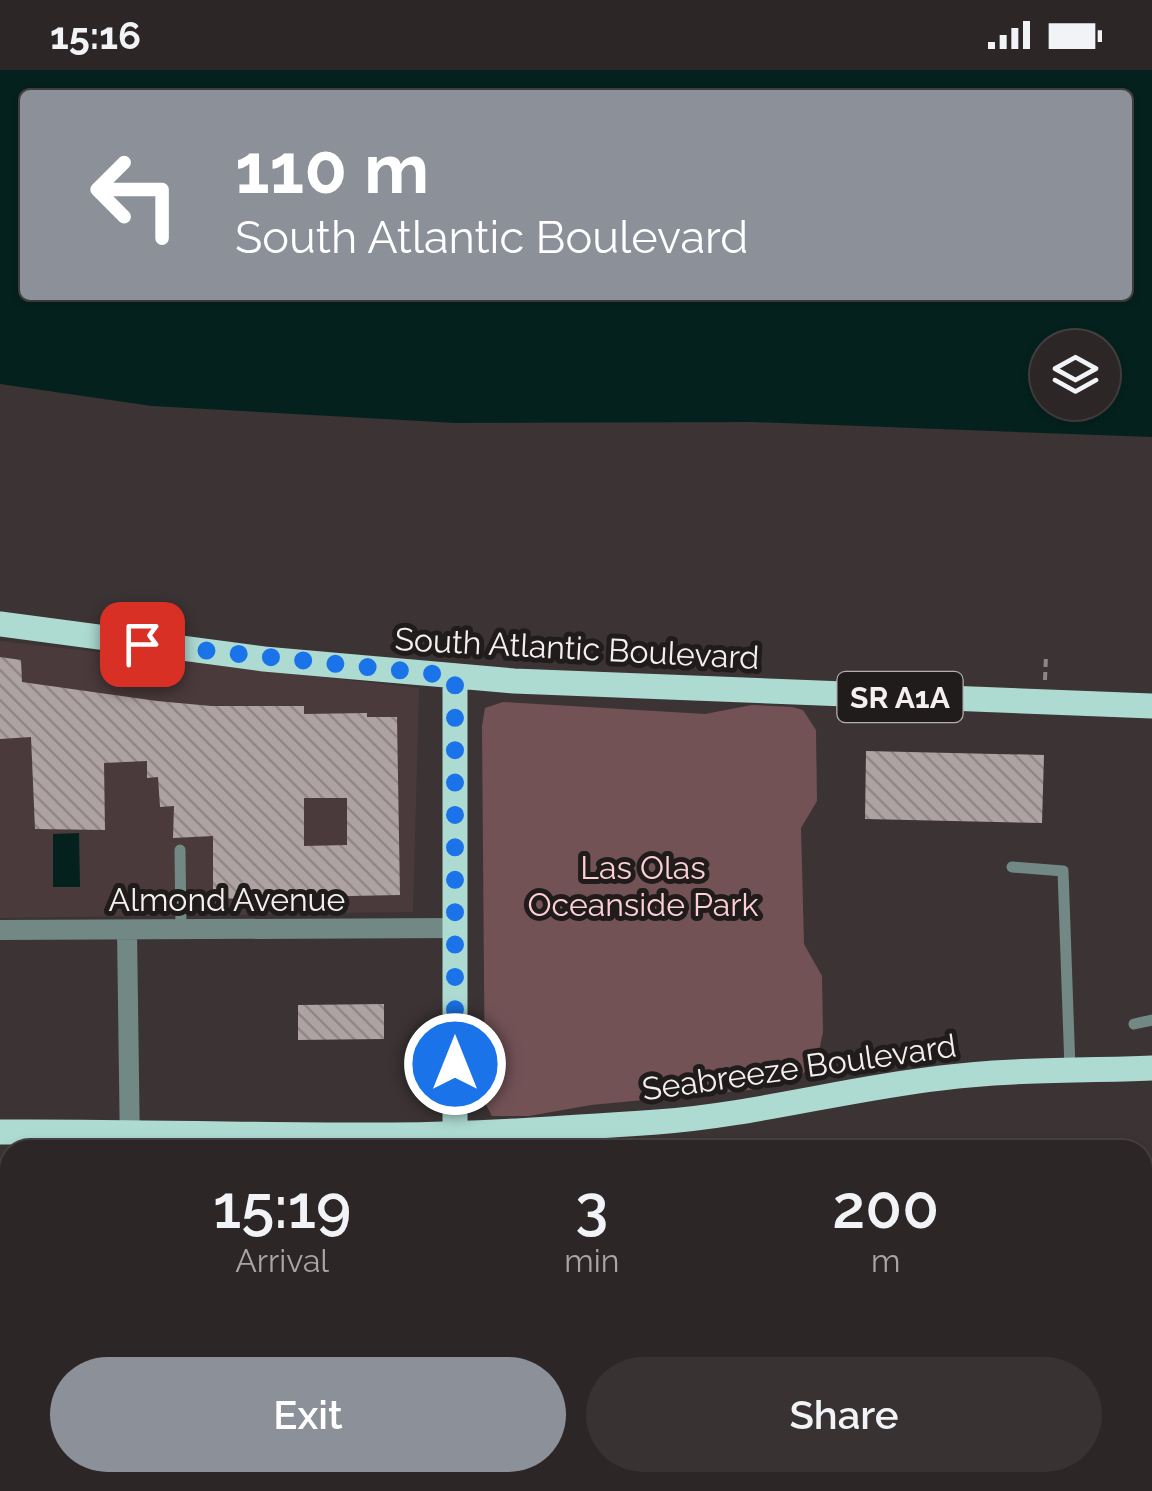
<!DOCTYPE html>
<style>
:root{--surface:#2d2627;--page:#393233;--text:#f1f3f6;--muted:#a7a5a7;--line:#484344;--accent:#8c9099}
body{margin:0;font-family:Raleway,sans-serif;background:var(--page);color:var(--text);height:100vh;display:flex;flex-direction:column;font-size:38px;white-space:nowrap}
*{box-sizing:border-box;margin:0}
p{font-size:32px;color:var(--muted)}
.icon{flex:none;width:55px;height:55px;fill:none;stroke:currentColor;stroke-width:2;stroke-linecap:round;stroke-linejoin:round}
.map{position:relative;flex:1;overflow:hidden}
.sheet{position:absolute;left:0px;top:1070px;width:1152px;height:352px;display:flex;flex-direction:column;background:var(--surface);border-radius:30px 30px 0 0;box-shadow:0 2px 8px #0004,0 0 0 2px var(--line)}
.sheet>*{flex:none}
.banner{position:absolute;left:20px;top:20px;width:1112px;height:210px;border-radius:10px;box-shadow:0 2px 8px #0004,0 0 0 2px var(--line);background:#8c9099;color:#fff;overflow:hidden}
.buttons{position:absolute;left:1030px;top:260px;display:grid;gap:20px}
.buttons a{display:grid;place-items:center;width:90px;height:90px;border-radius:50%;background:var(--surface);box-shadow:0 2px 8px #0004,0 0 0 2px var(--line);font-size:50px}
.pin{position:absolute;display:grid;place-items:center;width:85px;height:85px;color:#fff;margin:-42px;border-radius:20px;box-shadow:0 5px 15px #0006}
.me{position:absolute;width:110px;margin:-55px;rotate:0deg;stroke-linejoin:round;filter:drop-shadow(0 0 8px #0008)}
.turn{display:flex;align-items:center;gap:35px;height:210px;padding:0 50px;font-size:45px}
.turn .icon{width:130px;height:130px;stroke-width:2.5}
.turn b{display:block;font-size:70px;line-height:85px}
.eta{display:flex;justify-content:space-evenly;align-items:center;height:170px;text-align:center}
.eta b{font-size:60px;font-weight:600;line-height:70px}
.action{display:flex;gap:20px;margin-top:auto;padding:20px 50px}
.action a{flex:1;height:115px;border-radius:60px;background:var(--accent);color:#fff;font-size:40px;font-weight:600;line-height:115px;text-align:center}
.action a+a{background:var(--page);color:var(--text)}
.status{display:flex;justify-content:space-between;align-items:center;height:70px;padding:0 50px;background:var(--surface);direction:ltr}
.status svg{height:28px;fill:currentColor}
.map>svg:first-child{display:block}
.built{fill:#4b3a3c}
.green{fill:#735256}
.water{fill:#05211d;fill-rule:evenodd}
.building{fill:url(#building-back-hatch);fill-rule:evenodd}
.lines{fill:none;stroke-linecap:round;stroke-linejoin:round}
.path{stroke:#8d8686;stroke-width:4;stroke-dasharray:8 5;stroke-linecap:butt}
.lane{stroke:#728884;stroke-width:11}
.street{stroke:#728884;stroke-width:20}
.primary{stroke:#addbd2;stroke-width:25}
.route{stroke:#1a73e8;stroke-width:18;stroke-dasharray:0 32.4}
.labels{text-anchor:middle;dominant-baseline:central;stroke-width:10;stroke-linejoin:round;paint-order:stroke}
.shield{fill:#201c1c;stroke:#b5b0b0;stroke-width:2.5}
.shield-label{font-size:30px;font-weight:bold;fill:#f5efef}
.street-label{font-size:32px;fill:#f5efef;stroke:#201c1c}
.park-label{font-size:32px;fill:#fecfd4;stroke:#201c1c}
</style>
<div class="status"><b>15:16</b><svg viewBox="0 0 49 12"><path d="M0 12V9h3v3zM5 12V6h3v6zM10 12V3h3v9zM15 12V0h3v12zM26 1h20v11H26zM47 4h2v5h-2z"/></svg></div>
<div class="map">
<svg width="1152" height="1421" viewBox="0 0 1152 1421">
<defs>
<pattern id="building-back-hatch" width="6" height="6" patternUnits="userSpaceOnUse" patternTransform="scale(2.5)"><rect width="6" height="6" fill="#aea2a3"/><path d="M-1 5l2 2M0 0l6 6M5-1l2 2" fill="none" stroke="#908788"/></pattern>
</defs>
<rect width="100%" height="100%" fill="#3c3334"/>
<path class="built" d="M 0,571 L 419,618 L 413,842 L 0,848 Z"/>
<path class="green" d="M 503,632 L 705,644 L 752,635 L 792,637 L 803,640 L 816,660 L 817,731 L 801,758 L 804,874 L 822,906 L 823,962 L 818,986 L 808,1000 L 785,1014 L 749,1020 L 591,1035 L 529,1046 L 492,1046 L 485,1033 L 482,656 L 485,638 Z"/>
<path class="water" d="M 0,0 L 1152,0 L 1152,367 L 753,352 L 456,353 L 152,336 L 0,314 ZM 25,25 L 1128,25 L 1128,225 L 25,225 ZM 1048,278 L 1102,278 L 1102,332 L 1048,332 Z
M 79,763 L 80,817 L 53,817 L 53,764 Z
M 1143,1199 L 1152,1200 L 1152,1421 L 1073,1421 L 1073,1413 L 1142,1412 Z"/>
<path class="building" d="M 0,587 L 21,590 L 22,612 L 157,631 L 211,636 L 304,636 L 304,644 L 367,643 L 367,647 L 397,647 L 400,825 L 213,829 L 213,766 L 173,768 L 174,736 L 160,737 L 158,707 L 147,708 L 147,691 L 104,693 L 105,760 L 35,759 L 31,667 L 0,669 ZM 304,728 L 347,728 L 347,775 L 304,776 Z
M 866,681 L 1044,685 L 1042,753 L 865,749 Z
M 384,934 L 384,969 L 298,970 L 298,935 Z"/>
<g class="lines">
<path class="path" d="M 1045,610 L 1046,586"/>
<path class="lane" d="M 180,780 L 181,860
M 1012,797 L 1063,801 L 1070,999
M 1134,954 L 1152,950
M 814,1412 L 836,1415 L 841,1421
M 302,1421 L 310,1412
M 664,1421 L 708,1412
M 721,1421 L 721,1412
M 863,1421 L 878,1412"/>
<path class="street" d="M 0,860 L 454,858
M 127,860 L 130,1080
M 0,1409 L 10,1410
M 28,1412 L 89,1421
M 132,1412 L 133,1421
M 646,1412 L 650,1421"/>
<path class="primary" d="M 0,554 L 264,589 L 514,611 L 1152,636
M 0,1062 C 131,1061 262,1066 393,1065 C 481,1064 569,1058 657,1052 C 753,1045 845,1019 941,1008 C 1011,999 1081,1001 1152,998
M 455,1076 L 455,606
M 395,1421 L 403,1412"/>
</g>
<g class="lines">
<path class="route" d="M 142,574 L 455,606 L 455,994"/>
</g>
<g class="labels">
<rect class="shield" x="837.5" y="602" width="125" height="50" rx="8"/>
<g class="shield-label">
<text x="900" y="627">SR A1A</text>
</g>
<g class="street-label">
<text transform="translate(577 578) rotate(3)">South Atlantic Boulevard</text>
<text x="227" y="829">Almond Avenue</text>
<text transform="translate(799 997) rotate(-8)">Seabreeze Boulevard</text>
</g>
<g class="park-label">
<text x="643" y="797">Las Olas<tspan x="643" dy="37">Oceanside Park</tspan></text>
</g>
</g>
</svg>
<div class="buttons">
<a><svg class="icon" aria-label="layers" viewBox="0 0 24 24"><path d="M12 4l9 5-9 5-9-5zM3 14l9 5 9-5"/></svg></a>
</div>
<div class="pin" style="left:142px;top:574px;background:#d93025"><svg class="icon" aria-label="arrive" viewBox="0 0 24 24"><path d="M6 21V4h12l-3 4 3 4H6"/></svg></div>
<svg class="me" style="left:455px;top:994px" viewBox="-20 -20 40 40"><circle r="17" fill="#1a73e8" stroke="#fff" stroke-width="3"/><path d="M0-11L8 9 0 5-8 9z" fill="#fff"/></svg>
<div class="banner">
<div class="turn"><svg class="icon" aria-label="left" viewBox="0 0 24 24"><path d="M17 20v-9H6M10 6l-5 5 5 5"/></svg><div><b>110 m</b>South Atlantic Boulevard</div></div>
</div>
<section class="sheet">
<div class="eta">
<div><b>15:19</b><p>Arrival</p></div>
<div><b>3</b><p>min</p></div>
<div><b>200</b><p>m</p></div>
</div>
<div class="action"><a>Exit</a><a>Share</a></div>
</section>
</div>
